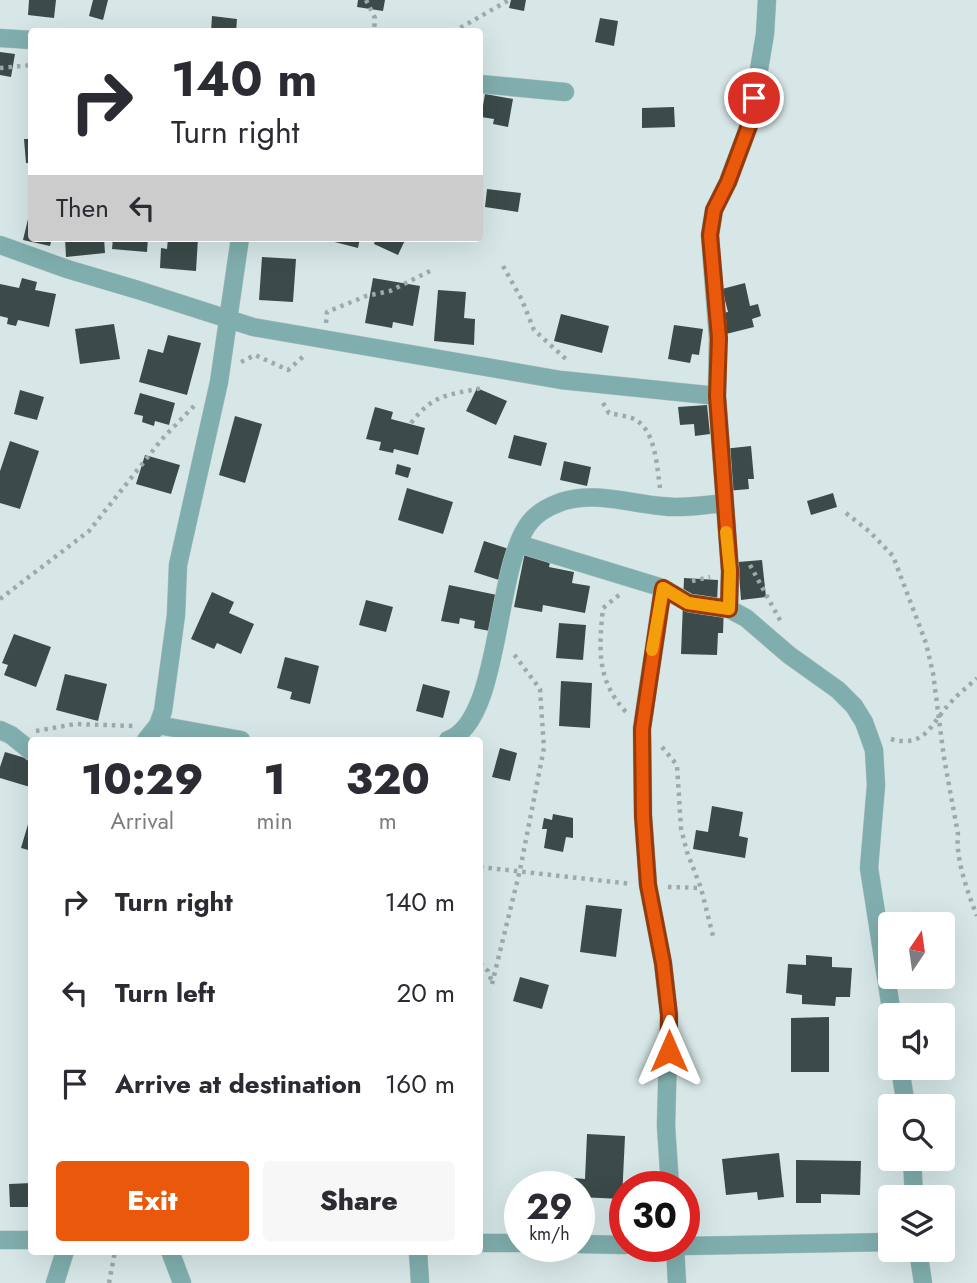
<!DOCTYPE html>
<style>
:root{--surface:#fff;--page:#f7f7f7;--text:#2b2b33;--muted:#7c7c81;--accent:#ea580c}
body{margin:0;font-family:Jost,sans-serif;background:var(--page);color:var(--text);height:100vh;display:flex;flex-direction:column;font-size:26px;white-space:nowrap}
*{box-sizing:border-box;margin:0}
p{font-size:23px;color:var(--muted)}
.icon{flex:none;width:38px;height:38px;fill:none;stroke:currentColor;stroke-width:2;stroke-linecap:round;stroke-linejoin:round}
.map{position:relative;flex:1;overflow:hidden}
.sheet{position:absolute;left:28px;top:737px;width:455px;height:518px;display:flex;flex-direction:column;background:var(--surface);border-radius:7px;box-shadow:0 7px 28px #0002}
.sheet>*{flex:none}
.guide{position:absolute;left:28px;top:28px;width:455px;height:214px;border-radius:7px;box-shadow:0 7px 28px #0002;background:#fff;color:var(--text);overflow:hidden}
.needle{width:46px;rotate:13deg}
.controls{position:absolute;left:878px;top:912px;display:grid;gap:14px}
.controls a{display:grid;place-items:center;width:77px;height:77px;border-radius:7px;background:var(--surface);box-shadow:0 7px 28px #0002;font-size:35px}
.speed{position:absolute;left:504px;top:1171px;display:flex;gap:14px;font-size:35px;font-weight:700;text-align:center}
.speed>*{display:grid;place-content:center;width:91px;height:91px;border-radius:50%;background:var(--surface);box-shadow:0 7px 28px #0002;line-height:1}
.speed small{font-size:18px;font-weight:400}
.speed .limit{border:10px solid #d22;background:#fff;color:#111}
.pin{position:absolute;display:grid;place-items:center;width:60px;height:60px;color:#fff;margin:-30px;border:4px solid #fff;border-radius:50%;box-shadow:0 2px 7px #0007}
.me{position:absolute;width:77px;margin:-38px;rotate:0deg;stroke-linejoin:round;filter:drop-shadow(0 0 5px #0008)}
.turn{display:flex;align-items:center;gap:24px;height:147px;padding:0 28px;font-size:32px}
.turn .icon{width:91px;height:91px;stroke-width:2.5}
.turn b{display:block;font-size:49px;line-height:60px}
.then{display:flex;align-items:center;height:66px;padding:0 28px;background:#0003;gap:14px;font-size:26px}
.eta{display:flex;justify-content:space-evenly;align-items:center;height:119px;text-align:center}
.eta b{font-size:42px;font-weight:800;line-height:49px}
.button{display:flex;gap:14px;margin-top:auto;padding:14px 28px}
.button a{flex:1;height:80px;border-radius:7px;background:var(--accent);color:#fff;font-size:28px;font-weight:800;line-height:80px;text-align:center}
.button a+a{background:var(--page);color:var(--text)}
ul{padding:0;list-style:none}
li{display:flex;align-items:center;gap:21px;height:91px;padding:0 28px}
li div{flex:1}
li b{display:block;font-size:26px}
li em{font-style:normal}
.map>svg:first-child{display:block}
.building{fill:#3c4a4a}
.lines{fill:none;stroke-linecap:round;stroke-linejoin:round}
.street-casing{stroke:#b5c3c3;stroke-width:19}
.path{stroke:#9daaaa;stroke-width:4.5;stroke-dasharray:3.5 5;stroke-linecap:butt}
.street{stroke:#80aeae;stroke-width:18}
.route-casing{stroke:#983908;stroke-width:18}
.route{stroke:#ea580c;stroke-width:12}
.slow{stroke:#f59e0b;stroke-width:12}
</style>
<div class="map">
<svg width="977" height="1283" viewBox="0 0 977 1283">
<rect width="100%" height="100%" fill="#d7e7e7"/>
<path class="building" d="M 29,0 L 56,0 L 54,18 L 28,15 Z
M 93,0 L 108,0 L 103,20 L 89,16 Z
M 358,0 L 385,0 L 383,11 L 357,7 Z
M 511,0 L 526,0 L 524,11 L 509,8 Z
M 212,16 L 237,19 L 236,32 L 211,32 Z
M 600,18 L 618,21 L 614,46 L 595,42 Z
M 358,28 L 358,32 L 325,32 L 325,29 Z
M 0,52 L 15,54 L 11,77 L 0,75 Z
M 485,94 L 513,99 L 508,127 L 493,124 L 494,119 L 481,117 Z
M 674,107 L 675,127 L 642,128 L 642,108 Z
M 24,139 L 32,139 L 32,163 L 26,163 Z
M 487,189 L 521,193 L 518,212 L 485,207 Z
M 29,215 L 32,215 L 32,238 L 52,238 L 50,246 L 23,240 Z
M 65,238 L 104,238 L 105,253 L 66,257 Z
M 113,238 L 148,238 L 147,252 L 112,249 Z
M 168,238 L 198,238 L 196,271 L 160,268 L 161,248 L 167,249 Z
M 319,238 L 360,238 L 358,248 Z
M 376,238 L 406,238 L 398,255 L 374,244 Z
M 262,257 L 296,259 L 293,302 L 259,300 Z
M 22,278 L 37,282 L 35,290 L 56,294 L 49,327 L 18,320 L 16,326 L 7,324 L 8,318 L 0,316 L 0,284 L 19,288 Z
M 373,278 L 420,286 L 413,326 L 393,322 L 392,328 L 365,323 Z
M 745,283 L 750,306 L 758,304 L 761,316 L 752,319 L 754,327 L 726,334 L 721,313 L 728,312 L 722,289 Z
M 438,290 L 466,292 L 464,318 L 475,319 L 474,345 L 434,341 Z
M 561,314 L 609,326 L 602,353 L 554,341 Z
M 114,324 L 120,359 L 80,364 L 75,329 Z
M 674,325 L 703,329 L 699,355 L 692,354 L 690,363 L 668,359 Z
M 168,335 L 201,343 L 187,395 L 139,382 L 148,349 L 163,353 Z
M 477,388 L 507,401 L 496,425 L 466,411 Z
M 20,390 L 44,397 L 37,420 L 14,414 Z
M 140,393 L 175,403 L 169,425 L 155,421 L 154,426 L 142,422 L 143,416 L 134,414 Z
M 707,405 L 710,434 L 695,436 L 694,424 L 680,425 L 678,407 Z
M 375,407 L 393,412 L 391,419 L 425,428 L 418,455 L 394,449 L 393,453 L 379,450 L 381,442 L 366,439 Z
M 235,416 L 262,424 L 245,483 L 219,475 Z
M 514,435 L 547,443 L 541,466 L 508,458 Z
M 10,441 L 39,451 L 20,509 L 0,503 L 0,471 Z
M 751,446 L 754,479 L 748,479 L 749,489 L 727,491 L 723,449 Z
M 145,455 L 180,465 L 171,494 L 136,484 Z
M 564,461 L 591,467 L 587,486 L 560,480 Z
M 397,464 L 411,468 L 408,478 L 395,474 Z
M 407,488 L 453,502 L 443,534 L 398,520 Z
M 833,493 L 837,507 L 811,515 L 807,501 Z
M 484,541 L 509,549 L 499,580 L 474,572 Z
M 525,552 L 551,557 L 549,567 L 574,572 L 572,583 L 590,586 L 585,613 L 543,605 L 542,612 L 514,607 Z
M 762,560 L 766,597 L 741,600 L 738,562 Z
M 684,578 L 718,580 L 717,603 L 724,603 L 723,633 L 718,633 L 717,655 L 681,654 Z
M 449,585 L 497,595 L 490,631 L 474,628 L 475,621 L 460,618 L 459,624 L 441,621 Z
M 212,592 L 234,602 L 229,613 L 254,624 L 241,654 L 217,643 L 214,649 L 191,639 Z
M 366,600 L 393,607 L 386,632 L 359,625 Z
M 559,623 L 586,625 L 583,660 L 556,658 Z
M 14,634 L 51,647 L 36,687 L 4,675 L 8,665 L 2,663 Z
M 285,657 L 319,666 L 310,704 L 290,699 L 292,692 L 277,688 Z
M 65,674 L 107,684 L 98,721 L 56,710 Z
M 561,681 L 592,683 L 590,728 L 559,726 Z
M 423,684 L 450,691 L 443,718 L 416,711 Z
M 500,748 L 517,753 L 510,781 L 492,777 Z
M 5,752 L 32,760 L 30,787 L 0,778 L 0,767 Z
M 712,806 L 743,812 L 739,836 L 748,838 L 745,858 L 693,849 L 696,830 L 708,832 Z
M 31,814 L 32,814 L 32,851 L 21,848 Z
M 553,814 L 573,818 L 573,838 L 566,837 L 563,852 L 544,848 L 547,829 L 542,829 L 544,818 L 552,820 Z
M 586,905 L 622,909 L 616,957 L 580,952 Z
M 806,955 L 832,957 L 832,967 L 852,968 L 850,997 L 836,997 L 835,1006 L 802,1004 L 802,995 L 786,993 L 788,964 L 806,965 Z
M 520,977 L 549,985 L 542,1009 L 513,1001 Z
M 829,1017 L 829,1072 L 791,1072 L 791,1018 Z
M 587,1134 L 625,1136 L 622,1199 L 579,1197 L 579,1186 L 573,1186 L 574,1178 L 585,1179 Z
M 779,1153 L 784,1197 L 758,1200 L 757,1192 L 726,1195 L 722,1159 Z
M 796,1160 L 861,1161 L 860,1195 L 821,1194 L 821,1203 L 796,1203 Z
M 32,1183 L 32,1207 L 10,1207 L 9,1184 Z"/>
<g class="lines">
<defs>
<path id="street" d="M 0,38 L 32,40
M 480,84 L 565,92
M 0,245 L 67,269 L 138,290 L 253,327 L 561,380 L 717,396
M 519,544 L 663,588 L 642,728 L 643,815 L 648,885 L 663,963 L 669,1015 L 666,1126 L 670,1186
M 663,588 L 689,603 L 729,609 L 746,618 L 789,655 L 838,690 L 854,706 L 864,722 L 874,750 L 876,785 L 869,868 L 892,1015
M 729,609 L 730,571 L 717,396 L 718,338 L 710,235 L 714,210 L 728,182 L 750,123 L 765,34 L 767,0
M 158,725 L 241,740
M 0,730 L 11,735 L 32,752
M 146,740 L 158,725 L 163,711 L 176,615 L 178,565 L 219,382 L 240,238
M 448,740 C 502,721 494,566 530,522 C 537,513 550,506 561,502 C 593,491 628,503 661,506 C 681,509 704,505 724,503
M 900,1068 L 906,1106
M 912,1158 L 914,1197
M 0,1240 L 32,1240
M 480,1243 L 520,1243
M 579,1244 L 625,1245
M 675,1246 L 677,1283
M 684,1246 L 891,1242
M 918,1250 L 923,1283
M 170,1251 L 182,1283
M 418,1251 L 420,1283
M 55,1283 L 65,1251"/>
</defs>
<use href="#street" class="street-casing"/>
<path class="path" d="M 366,0 L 375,18 L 374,32
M 453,32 L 509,0
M 0,68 L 32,65
M 503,266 L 522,300 L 534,330 L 567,360
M 326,323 L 327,312 L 366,296 L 390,291 L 432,270
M 241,362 L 255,355 L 288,370 L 306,354
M 603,403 L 609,413 C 618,415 629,416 636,420 C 656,432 657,468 660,488
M 411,423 C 433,394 448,395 482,388
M 846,513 L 870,532 L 893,556 L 926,643 L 933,673 L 944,758 L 958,834 C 955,857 968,894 977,916
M 750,565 L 781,622
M 692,581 L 710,577
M 619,595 L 603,608 C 599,648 596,680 626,712
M 0,599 L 89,531 L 162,439 L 194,406
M 36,731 L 75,724 L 135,726
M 891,739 C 927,749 931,722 952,701 C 959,693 969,686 977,678
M 662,747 L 677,765 L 681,828 L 687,852 L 701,888 L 713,936
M 480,867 L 632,884
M 668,887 L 701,888
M 480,963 L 488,971 L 492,982
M 492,984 L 520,870 L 544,748 L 540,689 L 513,653
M 109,1283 L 115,1251"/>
<use href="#street" class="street"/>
</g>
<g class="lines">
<defs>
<path id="route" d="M 669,1051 L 669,1015 L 663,963 L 648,885 L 643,816 L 642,729 L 663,588 L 688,603 L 729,609 L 730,571 L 717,396 L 719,338 L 710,235 L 714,210 L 728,182 L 750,123 L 754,98"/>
</defs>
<use href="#route" class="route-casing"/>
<use href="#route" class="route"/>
<path class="slow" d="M 652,650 L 663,588 L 688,603 L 729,609 L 730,571 L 726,532"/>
</g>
</svg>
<div class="controls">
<a><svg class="needle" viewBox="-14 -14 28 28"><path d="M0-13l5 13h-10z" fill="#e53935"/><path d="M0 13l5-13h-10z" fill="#7c7c81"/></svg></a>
<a><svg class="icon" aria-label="sound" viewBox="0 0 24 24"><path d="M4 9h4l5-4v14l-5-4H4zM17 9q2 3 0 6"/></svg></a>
<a><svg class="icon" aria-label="search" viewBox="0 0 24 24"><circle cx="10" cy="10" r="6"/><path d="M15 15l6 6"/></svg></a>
<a><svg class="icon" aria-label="layers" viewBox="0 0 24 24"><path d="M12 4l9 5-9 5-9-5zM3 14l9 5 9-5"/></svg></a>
</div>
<div class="speed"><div>29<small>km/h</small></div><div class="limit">30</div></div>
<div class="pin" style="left:754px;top:98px;background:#d93025"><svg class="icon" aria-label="arrive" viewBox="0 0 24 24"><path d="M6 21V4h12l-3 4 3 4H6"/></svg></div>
<svg class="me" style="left:669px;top:1051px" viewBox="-20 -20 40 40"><path d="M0-17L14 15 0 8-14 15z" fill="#ea580c" stroke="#fff" stroke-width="4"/></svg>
<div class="guide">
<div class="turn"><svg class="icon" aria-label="right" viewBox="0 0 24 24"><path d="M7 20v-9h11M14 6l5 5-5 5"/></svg><div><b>140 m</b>Turn right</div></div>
<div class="then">Then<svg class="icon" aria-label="left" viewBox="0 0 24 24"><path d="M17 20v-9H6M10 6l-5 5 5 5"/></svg></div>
</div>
<section class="sheet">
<div class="eta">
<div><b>10:29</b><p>Arrival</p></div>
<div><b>1</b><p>min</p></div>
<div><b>320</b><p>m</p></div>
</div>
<ul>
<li><svg class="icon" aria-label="right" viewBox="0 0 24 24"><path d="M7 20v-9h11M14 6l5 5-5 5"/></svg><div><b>Turn right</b></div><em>140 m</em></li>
<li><svg class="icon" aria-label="left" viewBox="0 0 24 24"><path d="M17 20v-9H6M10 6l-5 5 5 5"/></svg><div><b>Turn left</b></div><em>20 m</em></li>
<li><svg class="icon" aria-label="arrive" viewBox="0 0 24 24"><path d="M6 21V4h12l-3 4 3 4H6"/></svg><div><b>Arrive at destination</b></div><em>160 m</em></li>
</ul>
<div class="button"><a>Exit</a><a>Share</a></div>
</section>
</div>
